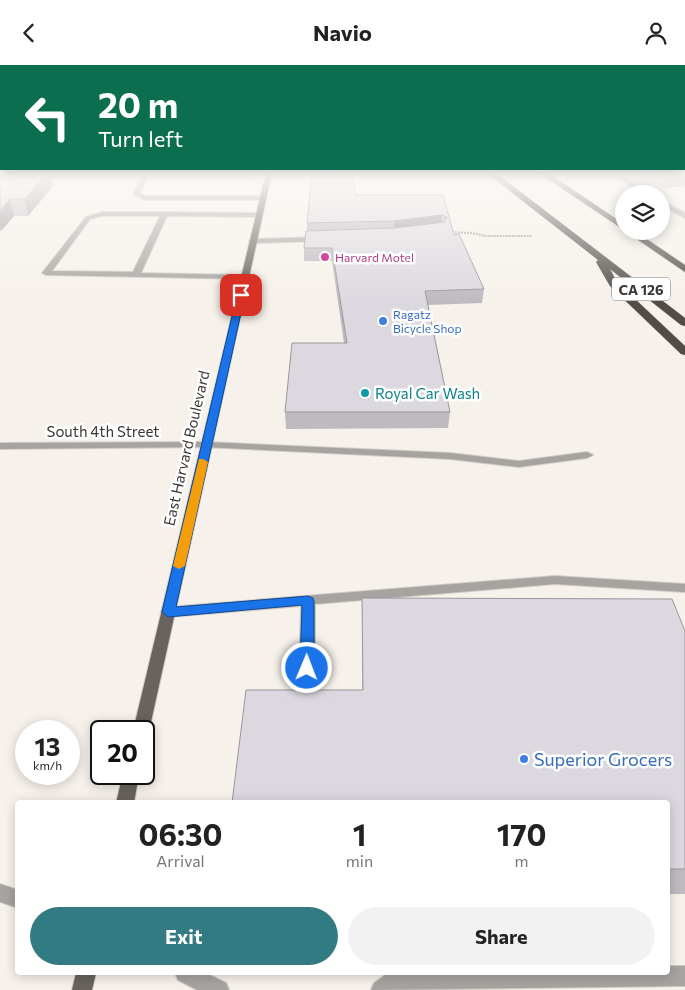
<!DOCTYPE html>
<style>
:root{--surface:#fff;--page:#f2f2f2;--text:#222;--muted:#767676;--accent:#337b82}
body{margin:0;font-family:Commissioner,sans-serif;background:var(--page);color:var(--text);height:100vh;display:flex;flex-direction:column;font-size:19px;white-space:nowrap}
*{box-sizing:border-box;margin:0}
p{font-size:16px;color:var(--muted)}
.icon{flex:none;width:28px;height:28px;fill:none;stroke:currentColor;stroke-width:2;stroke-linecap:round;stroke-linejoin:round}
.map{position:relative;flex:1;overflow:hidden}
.panel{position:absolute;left:15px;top:735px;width:655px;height:175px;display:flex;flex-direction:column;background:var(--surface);border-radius:5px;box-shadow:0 2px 12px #0003}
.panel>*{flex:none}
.hud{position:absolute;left:0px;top:0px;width:685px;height:105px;box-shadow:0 2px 12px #0003;background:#0b6e4f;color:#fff;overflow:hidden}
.tools{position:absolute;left:615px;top:120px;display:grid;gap:10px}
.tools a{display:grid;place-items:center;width:55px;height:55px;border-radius:50%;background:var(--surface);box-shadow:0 2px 12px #0003;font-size:25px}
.speed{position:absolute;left:15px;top:655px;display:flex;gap:10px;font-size:25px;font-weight:700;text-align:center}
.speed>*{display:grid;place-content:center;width:65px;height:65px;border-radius:50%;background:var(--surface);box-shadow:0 2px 12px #0003;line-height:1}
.speed small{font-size:12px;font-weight:400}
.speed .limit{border:2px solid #111;border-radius:8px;background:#fff;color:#111}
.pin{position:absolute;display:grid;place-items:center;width:42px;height:42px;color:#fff;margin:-21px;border-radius:10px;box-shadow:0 2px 8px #0006}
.me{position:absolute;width:55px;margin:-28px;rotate:1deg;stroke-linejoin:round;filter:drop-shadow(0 0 4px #0008)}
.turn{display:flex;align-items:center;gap:18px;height:105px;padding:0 15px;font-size:22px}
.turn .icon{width:65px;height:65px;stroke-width:2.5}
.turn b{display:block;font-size:35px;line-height:42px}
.eta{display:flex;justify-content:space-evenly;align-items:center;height:85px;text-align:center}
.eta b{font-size:30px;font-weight:700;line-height:35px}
.button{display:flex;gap:10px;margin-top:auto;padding:10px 15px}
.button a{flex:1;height:58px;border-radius:30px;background:var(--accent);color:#fff;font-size:20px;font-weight:700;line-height:58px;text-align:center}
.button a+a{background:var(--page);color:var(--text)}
header{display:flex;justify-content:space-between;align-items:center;height:65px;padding:0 15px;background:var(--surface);font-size:22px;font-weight:700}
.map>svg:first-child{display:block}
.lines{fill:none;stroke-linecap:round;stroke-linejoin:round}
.service-casing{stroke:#d0ccc5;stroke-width:2}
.minor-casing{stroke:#d0ccc5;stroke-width:2}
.primary-casing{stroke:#d0ccc5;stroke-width:2}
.motorway-casing{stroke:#d0ccc5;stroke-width:1}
.path{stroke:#9e9a95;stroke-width:2;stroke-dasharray:2 1;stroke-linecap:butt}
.service{fill:#a6a3a1;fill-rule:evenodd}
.minor{fill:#a6a3a1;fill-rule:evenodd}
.primary{fill:#68635f;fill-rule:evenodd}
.motorway{fill:#524c48;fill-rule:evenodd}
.wall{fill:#bdbac0}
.shaded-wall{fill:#9a979c}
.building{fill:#dcd8df;stroke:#9a979c}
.route{fill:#1a73e8;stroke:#114b97}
.slow{fill:#f59e0b}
.hotel-dot{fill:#d1479c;stroke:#fff;stroke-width:2}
.shop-dot{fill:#3f7fe0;stroke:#fff;stroke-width:2}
.culture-dot{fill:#0f9aa8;stroke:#fff;stroke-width:2}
.labels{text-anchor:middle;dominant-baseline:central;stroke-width:5;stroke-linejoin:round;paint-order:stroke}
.far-hotel-label{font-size:12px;fill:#b23c85;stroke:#fff;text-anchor:start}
.far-shop-label{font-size:12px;fill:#366cbe;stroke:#fff;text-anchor:start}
.shield{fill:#fff;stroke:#747270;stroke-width:1}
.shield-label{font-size:14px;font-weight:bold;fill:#383633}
.culture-label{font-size:15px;fill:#0d838f;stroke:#fff;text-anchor:start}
.street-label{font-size:15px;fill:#383633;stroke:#fff}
.near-shop-label{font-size:18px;fill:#366cbe;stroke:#fff;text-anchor:start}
</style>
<header><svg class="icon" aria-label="back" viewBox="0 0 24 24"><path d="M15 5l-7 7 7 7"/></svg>Navio<svg class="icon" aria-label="person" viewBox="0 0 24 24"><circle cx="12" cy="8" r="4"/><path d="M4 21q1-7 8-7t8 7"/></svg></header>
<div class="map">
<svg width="685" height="925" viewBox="0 0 685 925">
<rect width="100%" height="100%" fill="#f6f1ea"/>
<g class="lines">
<defs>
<path id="service" d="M 144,108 L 150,108 L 140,128 L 146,131 L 263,131 L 266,133 L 263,135 L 145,135 L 133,129 Z
M 165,147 L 259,148 L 262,150 L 259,152 L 167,151 L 141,208 L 245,210 L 249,212 L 248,214 L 46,210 L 42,208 L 86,152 L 102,147 ZM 102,151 L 160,151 L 133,207 L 52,206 L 90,154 Z
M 207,377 L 450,388 L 519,396 L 587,387 L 593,390 L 587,393 L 519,402 L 450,394 L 203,382 L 201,380 L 203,378 Z
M 555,511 L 685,519 L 685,527 L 555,519 L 315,539 L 315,620 L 312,624 L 307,626 L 302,624 L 299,620 L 301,541 L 168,552 L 163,550 L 161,547 L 163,544 L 168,542 Z
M 668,901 L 685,901 L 685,921 L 371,925 L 374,918 L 388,908 L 668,908 Z
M 175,908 L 206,908 L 226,918 L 229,925 L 197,925 L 178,915 Z"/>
<path id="minor" d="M 611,108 L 619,108 L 651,129 L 643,129 Z
M 661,135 L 685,148 L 685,153 L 661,140 Z
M 321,172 L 325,174 L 324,176 L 253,178 L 249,176 L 253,174 Z
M 207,377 L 211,378 L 213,380 L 211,382 L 0,384 L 0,378 Z
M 0,819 L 18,825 L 18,843 L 0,837 Z"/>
<path id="primary" d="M 266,108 L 272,108 L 149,666 L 144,671 L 144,666 L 133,666 Z
M 123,709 L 139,709 L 134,738 L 116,738 Z
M 76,908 L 96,908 L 92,925 L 72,925 Z"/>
<path id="motorway" d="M 487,108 L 496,108 L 685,253 L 685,261 L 681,260 L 610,204 L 617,217 L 685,281 L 685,290 L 681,289 L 610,221 L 596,197 L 598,195 Z
M 539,108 L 548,108 L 624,159 L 624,165 Z
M 625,166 L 635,166 L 685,200 L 685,207 Z"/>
</defs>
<use href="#service" class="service-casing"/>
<use href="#minor" class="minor-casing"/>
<use href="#primary" class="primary-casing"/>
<use href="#motorway" class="motorway-casing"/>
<path class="path" d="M 449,167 L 472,168 L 485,171 L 532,171"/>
<use href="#service" class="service"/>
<use href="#minor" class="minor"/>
<use href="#primary" class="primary"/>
<use href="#motorway" class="motorway"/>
</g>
<path class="wall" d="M 0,108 L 50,108 L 53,121 L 28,151 L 14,151 L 1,166 L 0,166 Z
M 639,108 L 685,108 L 685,121 L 664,123 Z
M 345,111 L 356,130 L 443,130 L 454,170 L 484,224 L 482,238 L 428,240 L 450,347 L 448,363 L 286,364 L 285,347 L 344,278 L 332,196 L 304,196 L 304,183 L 307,166 L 307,158 Z
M 362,533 L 685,566 L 685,829 L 668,829 L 668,738 L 362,625 Z"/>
<path class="shaded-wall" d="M 47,108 L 50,108 L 53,121 L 28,151 L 25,134 Z
M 685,112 L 685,121 L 664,123 L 666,114 Z
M 10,134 L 14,151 L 1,166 L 0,160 L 0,146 Z
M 442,150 L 441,162 L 394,168 L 394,156 Z"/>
<path class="building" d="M 0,108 L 47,108 L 25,134 L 10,134 L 0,146 Z
M 312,108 L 345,108 L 345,111 L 352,111 L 356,130 L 443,130 L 454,170 L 459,169 L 484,224 L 425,226 L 450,347 L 285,347 L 292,278 L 347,278 L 332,183 L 304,183 L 306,166 L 395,163 L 445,157 L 447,152 L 442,150 L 394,156 L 307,158 Z
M 657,108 L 685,108 L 685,112 L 666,114 Z
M 362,533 L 672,534 L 685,566 L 685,804 L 668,804 L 668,738 L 232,738 L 246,625 L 363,625 Z"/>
<linearGradient id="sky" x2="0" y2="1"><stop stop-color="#76bade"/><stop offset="0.45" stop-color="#fbf9f6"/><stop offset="1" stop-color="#fbf9f6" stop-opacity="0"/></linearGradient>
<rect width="685" height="238" fill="url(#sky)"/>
<path class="route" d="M 241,228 L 245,230 L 176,542 L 308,531 L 313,533 L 314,536 L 314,603 L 312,606 L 302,606 L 300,603 L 302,540 L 168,552 L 162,547 L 237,230 Z"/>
<path class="slow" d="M 199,394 L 203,394 L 208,397 L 185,501 L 179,504 L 173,501 Z"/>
<circle class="hotel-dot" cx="325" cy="192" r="5"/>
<g class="shop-dot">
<circle cx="383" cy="256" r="5"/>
<circle cx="524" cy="694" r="5"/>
</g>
<circle class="culture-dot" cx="365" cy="328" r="5"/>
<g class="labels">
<g class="far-hotel-label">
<text x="335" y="192">Harvard Motel</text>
</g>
<g class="far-shop-label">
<text x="393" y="249">Ragatz<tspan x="393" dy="14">Bicycle Shop</tspan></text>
</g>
<rect class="shield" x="612" y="212.5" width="58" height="23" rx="4"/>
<g class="shield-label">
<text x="641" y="224">CA 126</text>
</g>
<g class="culture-label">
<text x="375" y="328">Royal Car Wash</text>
</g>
<g class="street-label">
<text x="103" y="366">South 4th Street</text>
<text transform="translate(186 383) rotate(-77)">East Harvard Boulevard</text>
</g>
<g class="near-shop-label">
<text x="534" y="694">Superior Grocers</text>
</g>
</g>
</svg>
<div class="tools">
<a><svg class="icon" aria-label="layers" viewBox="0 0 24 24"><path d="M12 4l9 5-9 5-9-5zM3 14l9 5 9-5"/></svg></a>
</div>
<div class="speed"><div>13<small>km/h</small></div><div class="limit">20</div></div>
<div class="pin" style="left:241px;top:230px;background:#d93025"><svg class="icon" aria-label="arrive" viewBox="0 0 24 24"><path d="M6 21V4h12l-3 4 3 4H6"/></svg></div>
<svg class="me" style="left:307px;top:603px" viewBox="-20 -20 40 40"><circle r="17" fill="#1a73e8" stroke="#fff" stroke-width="3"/><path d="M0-11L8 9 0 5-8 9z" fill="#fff"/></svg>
<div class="hud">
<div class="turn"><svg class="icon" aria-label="left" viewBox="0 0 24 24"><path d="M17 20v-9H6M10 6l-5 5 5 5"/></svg><div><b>20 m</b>Turn left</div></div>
</div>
<section class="panel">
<div class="eta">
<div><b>06:30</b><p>Arrival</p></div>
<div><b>1</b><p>min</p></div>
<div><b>170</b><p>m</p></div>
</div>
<div class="button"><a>Exit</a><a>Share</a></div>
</section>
</div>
